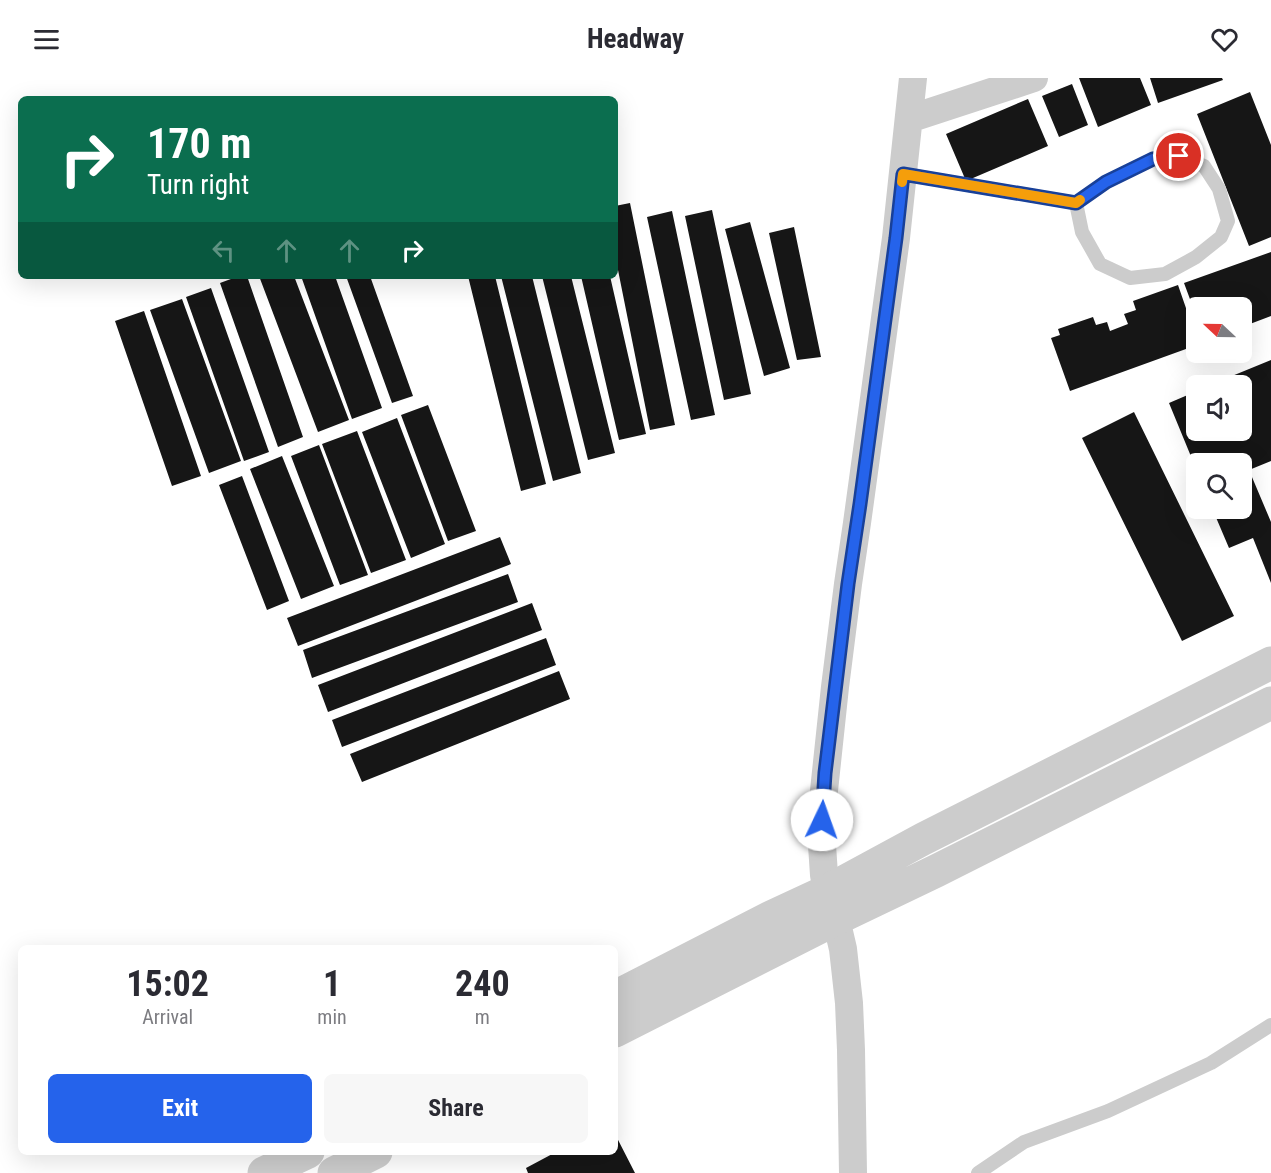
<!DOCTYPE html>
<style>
:root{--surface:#fff;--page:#f7f7f7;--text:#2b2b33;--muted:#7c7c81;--accent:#2563eb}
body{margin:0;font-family:"Roboto Condensed",sans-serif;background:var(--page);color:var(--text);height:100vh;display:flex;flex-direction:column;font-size:22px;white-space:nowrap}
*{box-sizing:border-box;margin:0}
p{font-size:20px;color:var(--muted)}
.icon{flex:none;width:33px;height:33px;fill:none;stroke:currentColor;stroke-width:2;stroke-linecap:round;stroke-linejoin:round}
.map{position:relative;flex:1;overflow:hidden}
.details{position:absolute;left:18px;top:867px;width:600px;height:210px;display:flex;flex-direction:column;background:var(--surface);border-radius:9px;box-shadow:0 6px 24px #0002}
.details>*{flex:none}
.hud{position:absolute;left:18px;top:18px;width:600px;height:183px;border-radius:9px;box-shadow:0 6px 24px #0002;background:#0b6e4f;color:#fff;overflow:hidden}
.needle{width:39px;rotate:292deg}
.buttons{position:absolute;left:1186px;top:219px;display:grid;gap:12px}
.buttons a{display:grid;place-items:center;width:66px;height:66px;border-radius:9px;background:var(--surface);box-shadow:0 6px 24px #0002;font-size:30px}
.pin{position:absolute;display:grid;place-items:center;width:51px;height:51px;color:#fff;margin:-26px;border:3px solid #fff;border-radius:50%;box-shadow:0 2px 6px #0007}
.me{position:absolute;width:66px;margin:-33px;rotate:3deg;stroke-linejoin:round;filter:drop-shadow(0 0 4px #0008)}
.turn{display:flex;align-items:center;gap:21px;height:126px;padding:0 30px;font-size:27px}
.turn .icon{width:78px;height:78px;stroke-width:2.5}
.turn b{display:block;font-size:42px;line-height:51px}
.lanes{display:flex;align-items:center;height:57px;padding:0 30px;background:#0003;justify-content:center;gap:30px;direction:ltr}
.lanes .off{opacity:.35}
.eta{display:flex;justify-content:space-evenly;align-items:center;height:102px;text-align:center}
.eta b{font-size:36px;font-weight:700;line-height:42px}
.action{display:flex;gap:12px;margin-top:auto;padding:12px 30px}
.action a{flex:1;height:69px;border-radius:9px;background:var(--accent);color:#fff;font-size:24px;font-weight:700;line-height:69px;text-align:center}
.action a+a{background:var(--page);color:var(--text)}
header{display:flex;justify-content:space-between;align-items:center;height:78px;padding:0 30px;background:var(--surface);font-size:27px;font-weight:700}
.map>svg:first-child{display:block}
.building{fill:#161616}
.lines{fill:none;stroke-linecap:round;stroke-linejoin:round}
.service{stroke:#ccc;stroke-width:14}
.minor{stroke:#ccc;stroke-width:28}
.tertiary{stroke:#ccc;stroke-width:33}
.route-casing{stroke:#184099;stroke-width:15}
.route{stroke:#2563eb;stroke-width:10}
.slow{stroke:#f59e0b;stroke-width:10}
</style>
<header><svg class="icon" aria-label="menu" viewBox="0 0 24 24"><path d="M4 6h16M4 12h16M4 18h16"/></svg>Headway<svg class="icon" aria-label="heart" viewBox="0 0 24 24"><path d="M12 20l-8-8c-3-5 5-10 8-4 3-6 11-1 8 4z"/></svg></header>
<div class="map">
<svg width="1271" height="1095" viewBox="0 0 1271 1095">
<rect width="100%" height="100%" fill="#fff"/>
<path class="building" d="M 1079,0 L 1140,0 L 1151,27 L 1098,49 Z
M 1150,0 L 1222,0 L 1223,2 L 1158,25 Z
M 1072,6 L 1088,47 L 1059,59 L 1042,18 Z
M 1250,14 L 1271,67 L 1271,159 L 1249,168 L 1197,36 Z
M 1028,21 L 1048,68 L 966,103 L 946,56 Z
M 630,125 L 675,347 L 650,352 L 615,177 L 615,128 Z
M 712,132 L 751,316 L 724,322 L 685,138 Z
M 672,133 L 715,337 L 691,342 L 647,139 Z
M 750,144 L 790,290 L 764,298 L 725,151 Z
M 794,149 L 821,279 L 797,282 L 769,155 Z
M 1271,174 L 1271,238 L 1242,249 L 1242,230 L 1197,230 L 1197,240 L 1184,205 Z
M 239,198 L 247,198 L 303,359 L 278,369 L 220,205 Z
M 259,198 L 294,198 L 349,342 L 318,354 Z
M 301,198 L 335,198 L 382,330 L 352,341 Z
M 346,198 L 370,198 L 413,318 L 392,325 Z
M 468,198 L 495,198 L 546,406 L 521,413 Z
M 501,198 L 532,198 L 581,395 L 553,403 Z
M 542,198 L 571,198 L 615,375 L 588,382 Z
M 581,198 L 610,198 L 646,356 L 619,362 Z
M 1178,207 L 1197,262 L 1197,267 L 1070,313 L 1051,260 L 1060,257 L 1058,251 L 1093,239 L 1096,247 L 1107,244 L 1110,253 L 1128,246 L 1124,236 L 1136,232 L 1133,223 Z
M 211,210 L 269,374 L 244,383 L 186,219 Z
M 182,221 L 241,383 L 209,395 L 150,232 Z
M 144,233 L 201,398 L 172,408 L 115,243 Z
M 1271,282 L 1271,383 L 1249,392 L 1271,444 L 1271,505 L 1253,460 L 1229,470 L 1212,430 L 1242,430 L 1242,386 L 1197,386 L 1197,393 L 1169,325 L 1197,313 L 1197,352 L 1242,352 L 1242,308 L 1210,307 Z
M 428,327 L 476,453 L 448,463 L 401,337 Z
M 1134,334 L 1234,538 L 1182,563 L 1082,360 Z
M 397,340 L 445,466 L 411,480 L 362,354 Z
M 357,353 L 406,482 L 371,495 L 322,366 Z
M 319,367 L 368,497 L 340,507 L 291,378 Z
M 282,378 L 334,508 L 301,521 L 250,391 Z
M 242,398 L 289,523 L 267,532 L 219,407 Z
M 500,459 L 511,486 L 298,568 L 287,540 Z
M 508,496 L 518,524 L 312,600 L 303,572 Z
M 532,525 L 542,552 L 328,634 L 318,607 Z
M 546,560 L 556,587 L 342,669 L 332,642 Z
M 559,593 L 570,621 L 362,704 L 350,676 Z
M 615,1056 L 635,1095 L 528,1095 L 526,1090 L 556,1074 L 615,1074 Z"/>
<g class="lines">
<path class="service" d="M 903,96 L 1076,125 L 1106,104 L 1153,81 L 1179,78 L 1204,88 L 1219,111 L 1228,143 L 1221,159 L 1196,179 L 1165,196 L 1130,200 L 1100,186 L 1082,154 L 1076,125
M 978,1095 L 1024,1064 L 1108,1033 L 1211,985 L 1271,947"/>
<path class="minor" d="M 909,41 L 1034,0
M 853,1095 L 851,972 L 849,925 L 843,871 L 836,841 L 827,813 L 824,797 L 822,767 L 823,722 L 835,609 L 848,506 L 857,445 L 896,160 L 913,0"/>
<path class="tertiary" d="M 615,919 L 771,839 L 827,813 L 923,761 L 1271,585
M 615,953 L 836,841 L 936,793 L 1271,625
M 264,1095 L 308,1074
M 334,1095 L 376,1074"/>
</g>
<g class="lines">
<defs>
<path id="route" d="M 822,742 L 825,695 L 848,506 L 860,426 L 896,160 L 903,96 L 1076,125 L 1106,104 L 1153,81 L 1179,78"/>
</defs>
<use href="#route" class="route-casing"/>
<use href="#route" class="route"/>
<path class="slow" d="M 902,104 L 903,96 L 1076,125 L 1080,122"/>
</g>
</svg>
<div class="buttons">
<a><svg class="needle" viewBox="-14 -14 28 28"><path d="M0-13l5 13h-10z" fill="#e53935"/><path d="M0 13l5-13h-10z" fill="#7c7c81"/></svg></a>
<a><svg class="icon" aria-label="sound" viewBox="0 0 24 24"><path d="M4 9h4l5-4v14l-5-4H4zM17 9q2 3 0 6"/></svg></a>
<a><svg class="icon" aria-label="search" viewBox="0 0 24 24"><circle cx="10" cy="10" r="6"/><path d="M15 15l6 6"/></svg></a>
</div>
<div class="pin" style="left:1179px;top:78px;background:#d93025"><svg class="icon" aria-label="arrive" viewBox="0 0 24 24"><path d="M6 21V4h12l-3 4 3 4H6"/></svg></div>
<svg class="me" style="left:822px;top:742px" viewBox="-20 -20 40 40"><circle r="19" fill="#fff"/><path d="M0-13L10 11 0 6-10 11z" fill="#2563eb"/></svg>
<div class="hud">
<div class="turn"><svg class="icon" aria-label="right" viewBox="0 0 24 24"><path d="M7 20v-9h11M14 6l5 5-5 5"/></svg><div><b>170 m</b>Turn right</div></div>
<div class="lanes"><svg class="icon off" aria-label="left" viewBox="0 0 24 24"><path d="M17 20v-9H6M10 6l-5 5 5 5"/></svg><svg class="icon off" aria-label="ahead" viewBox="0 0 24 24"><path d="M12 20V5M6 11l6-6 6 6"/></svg><svg class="icon off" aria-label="ahead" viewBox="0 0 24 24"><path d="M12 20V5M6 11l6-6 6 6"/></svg><svg class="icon" aria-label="right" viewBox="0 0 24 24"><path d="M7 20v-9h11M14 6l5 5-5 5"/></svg></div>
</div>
<section class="details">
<div class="eta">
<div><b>15:02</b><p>Arrival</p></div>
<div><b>1</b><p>min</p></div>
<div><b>240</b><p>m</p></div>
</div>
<div class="action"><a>Exit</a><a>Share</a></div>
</section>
</div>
